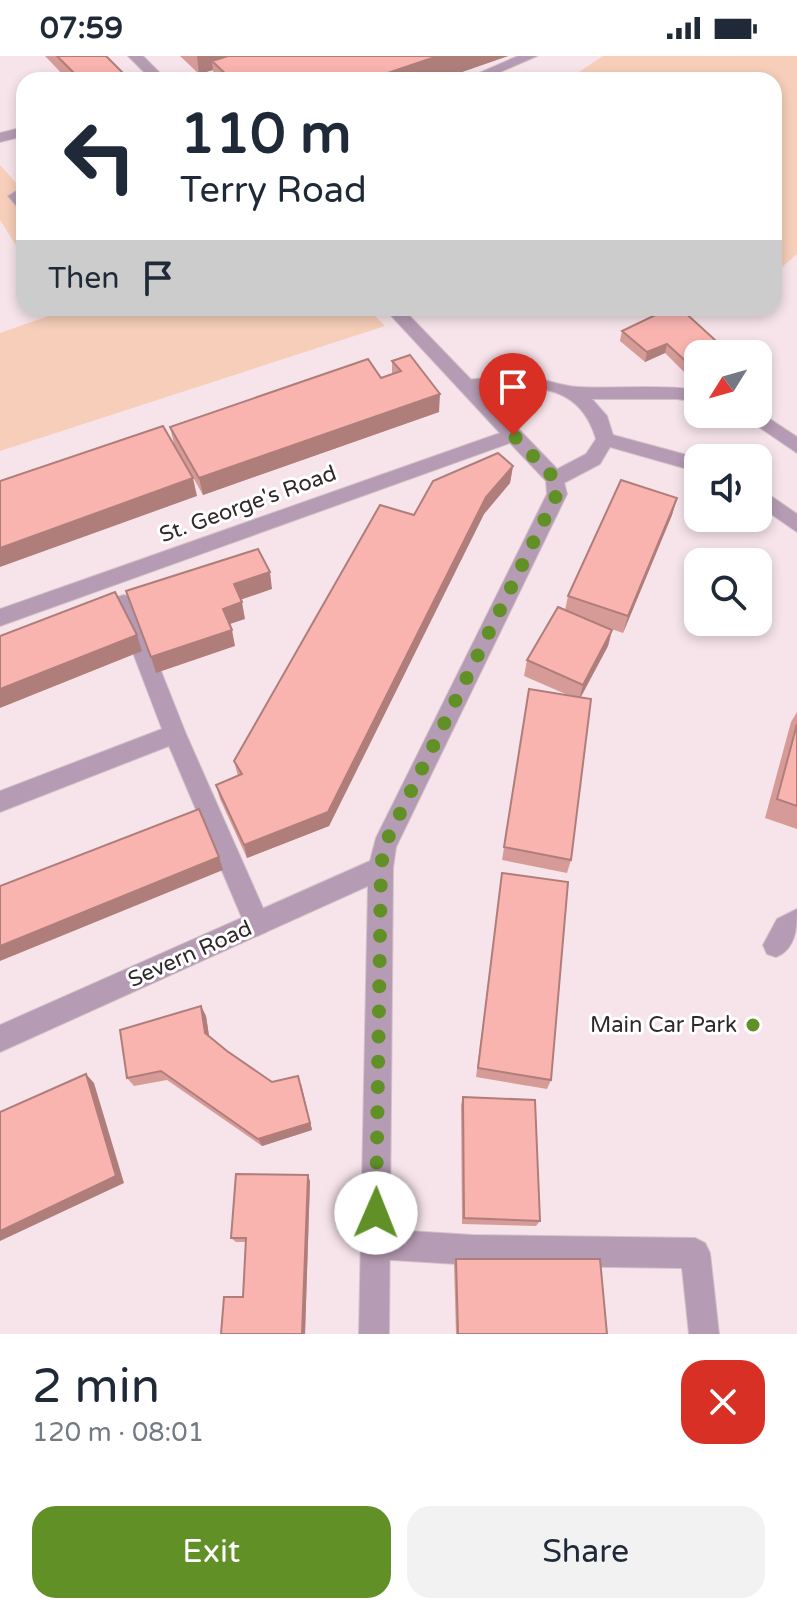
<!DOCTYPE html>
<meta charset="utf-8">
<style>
:root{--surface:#fff;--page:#f2f2f3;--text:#1f2937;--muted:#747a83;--accent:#609026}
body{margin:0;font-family:"Varela Round",sans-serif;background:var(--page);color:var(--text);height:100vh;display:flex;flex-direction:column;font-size:30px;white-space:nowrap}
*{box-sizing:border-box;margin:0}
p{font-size:26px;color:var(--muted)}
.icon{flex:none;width:44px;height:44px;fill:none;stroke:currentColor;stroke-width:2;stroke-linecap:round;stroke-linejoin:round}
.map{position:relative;height:1278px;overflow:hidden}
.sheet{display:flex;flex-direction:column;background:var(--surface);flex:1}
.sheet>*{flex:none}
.top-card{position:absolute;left:16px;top:16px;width:766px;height:244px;border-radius:24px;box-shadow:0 4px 12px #0003;background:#fff;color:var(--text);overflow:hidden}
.needle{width:52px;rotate:233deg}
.controls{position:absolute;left:684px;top:284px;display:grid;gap:16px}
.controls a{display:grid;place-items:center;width:88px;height:88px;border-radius:16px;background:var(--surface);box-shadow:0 4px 12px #0003;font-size:40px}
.pin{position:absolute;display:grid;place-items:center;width:68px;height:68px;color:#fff;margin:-82px -34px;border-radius:50% 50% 50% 0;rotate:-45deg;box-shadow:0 0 8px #0007}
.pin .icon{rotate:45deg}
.me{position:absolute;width:88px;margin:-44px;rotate:1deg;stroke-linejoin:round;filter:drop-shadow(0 0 6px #0008)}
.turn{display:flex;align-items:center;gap:28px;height:168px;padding:0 32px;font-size:36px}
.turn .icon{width:104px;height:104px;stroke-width:2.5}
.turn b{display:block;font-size:56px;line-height:68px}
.then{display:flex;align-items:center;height:76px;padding:0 32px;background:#0003;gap:16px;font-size:30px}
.round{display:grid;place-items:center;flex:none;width:84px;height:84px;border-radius:24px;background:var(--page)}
.head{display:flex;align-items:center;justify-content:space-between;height:136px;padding:0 32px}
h1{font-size:48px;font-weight:600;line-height:60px}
.primary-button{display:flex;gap:16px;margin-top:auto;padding:16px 32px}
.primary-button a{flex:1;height:92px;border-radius:24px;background:var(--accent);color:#fff;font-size:32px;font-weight:600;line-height:92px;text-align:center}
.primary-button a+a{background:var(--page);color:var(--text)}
.status{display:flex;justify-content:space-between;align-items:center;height:56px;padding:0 40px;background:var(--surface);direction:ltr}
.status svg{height:22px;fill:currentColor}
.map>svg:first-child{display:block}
.green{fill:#f6ceb9}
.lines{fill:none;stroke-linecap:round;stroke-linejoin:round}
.service-casing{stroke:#d2c2c8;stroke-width:2}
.minor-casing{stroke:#d2c2c8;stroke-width:2}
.service{fill:#b59bb3;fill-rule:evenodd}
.minor{fill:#b59bb3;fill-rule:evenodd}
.wall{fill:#d79b97}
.shaded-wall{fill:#af7e7b}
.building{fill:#fab4b0;stroke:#af7e7b;stroke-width:2}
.route{stroke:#609026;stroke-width:14;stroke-dasharray:0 25.2}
.poi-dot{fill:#609026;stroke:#fff;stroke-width:3}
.labels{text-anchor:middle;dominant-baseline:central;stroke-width:6;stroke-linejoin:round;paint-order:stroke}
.street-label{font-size:22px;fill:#30292b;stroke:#fff}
.poi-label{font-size:22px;fill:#30292b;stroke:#fff;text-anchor:end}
</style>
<div class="status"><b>07:59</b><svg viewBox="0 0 49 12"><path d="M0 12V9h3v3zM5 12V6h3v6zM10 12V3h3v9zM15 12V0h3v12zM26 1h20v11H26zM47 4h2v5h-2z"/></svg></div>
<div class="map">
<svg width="797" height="1278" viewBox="0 0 797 1278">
<rect width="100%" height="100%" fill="#f6e4ea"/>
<path class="green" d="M 603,0 L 797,0 L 797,198 L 774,218 L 774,24 L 567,24 Z
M 0,109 L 24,136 L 24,202 L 0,164 Z
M 55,252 L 367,252 L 385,270 L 0,395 L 0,277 L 57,257 Z"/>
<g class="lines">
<defs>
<path id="service" d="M 518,0 L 537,0 L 482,24 L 463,24 Z
M 24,71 L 24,80 L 0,86 L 0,77 Z
M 16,135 L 24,140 L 24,155 L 19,153 L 8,140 Z
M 516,319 C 538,320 558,330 578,331 C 618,333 658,328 698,334 L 698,346 L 677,343 L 592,343 L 607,360 L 613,379 L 698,402 L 698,416 L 610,391 L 600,408 L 562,428 L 548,428 L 545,423 L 548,418 L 586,398 L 596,383 C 571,297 474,351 457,330 L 466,324 Z
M 758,355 L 797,381 L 797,397 L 740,358 L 758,358 Z
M 758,431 L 797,458 L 797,476 L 758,449 Z
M 124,539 L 131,541 L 134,547 L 186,678 L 270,868 L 266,876 L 257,880 L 248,876 L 169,690 L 0,756 L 0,735 L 162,673 L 114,547 L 117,541 Z
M 797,853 C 797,872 796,893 776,901 L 767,898 L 763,889 L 777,863 Z
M 376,1173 L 473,1179 L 695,1182 L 705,1187 L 710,1197 L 719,1278 L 689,1278 L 682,1212 L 473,1209 L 376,1203 L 366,1198 L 361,1188 L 366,1178 Z"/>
<path id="minor" d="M 128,0 L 143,0 L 167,24 L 152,24 Z
M 384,252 L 402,252 L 562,418 L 567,438 L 396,791 L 393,812 L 389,1278 L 359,1278 L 368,830 L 0,996 L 0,969 L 370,805 L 376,782 L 547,438 L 546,425 L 510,387 L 0,570 L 0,553 L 500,377 Z"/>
</defs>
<use href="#service" class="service-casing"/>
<use href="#minor" class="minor-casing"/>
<use href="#service" class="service"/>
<use href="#minor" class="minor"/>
</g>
<path class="wall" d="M 45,0 L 106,0 L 127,21 L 128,24 L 68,24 Z
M 180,0 L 508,0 L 439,24 L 214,24 L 213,14 L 199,18 Z
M 670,252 L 698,298 L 698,316 L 689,321 L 665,297 L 645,306 L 620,285 L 622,275 Z
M 392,305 L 439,356 L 203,439 L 174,388 L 170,371 L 381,322 L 392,318 Z
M 513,410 L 510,427 L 484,458 L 329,770 L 247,802 L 220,743 L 216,729 L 238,720 L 234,705 L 414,459 Z
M 677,442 L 672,459 L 623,577 L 600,569 L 612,574 L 608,590 L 581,641 L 571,804 L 567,817 L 502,804 L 529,633 L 570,640 L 524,620 L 527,604 L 565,554 L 568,540 Z
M 797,656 L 797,773 L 765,762 L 791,666 Z
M 502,817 L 551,1024 L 547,1033 L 476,1021 Z
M 201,950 L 206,960 L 209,980 L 227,995 L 272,1026 L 301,1028 L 312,1074 L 262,1090 L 167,1024 L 134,1030 L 127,1022 Z
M 463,1041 L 540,1165 L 536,1170 L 462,1168 L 461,1049 Z
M 310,1125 L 305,1278 L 221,1278 L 243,1241 L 246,1186 L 236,1186 L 231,1182 Z
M 456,1203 L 607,1278 L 456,1278 L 454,1207 Z"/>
<path class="shaded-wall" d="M 197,0 L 232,0 L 212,5 L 213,14 L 199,18 Z
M 438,0 L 508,0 L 439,24 L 367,24 Z
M 667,288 L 665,297 L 645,306 L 647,296 Z
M 698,308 L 698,316 L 689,321 L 692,311 Z
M 440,338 L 439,356 L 203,439 L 199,422 Z
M 513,410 L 510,427 L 484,458 L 329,770 L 247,802 L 244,789 L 486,441 Z
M 193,422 L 197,440 L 0,511 L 0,492 Z
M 677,442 L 672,459 L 623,577 L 628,560 Z
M 270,516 L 272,533 L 237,545 L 234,528 Z
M 242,546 L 245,563 L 227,569 L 223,553 Z
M 232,574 L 235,590 L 156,617 L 151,601 Z
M 612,574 L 608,590 L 579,644 L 583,629 Z
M 137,579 L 142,595 L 0,652 L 0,633 Z
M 219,801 L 223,814 L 0,905 L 0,890 Z
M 201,950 L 206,960 L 210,986 L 205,977 Z
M 86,1018 L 94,1027 L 124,1127 L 0,1185 L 0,1175 Z
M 301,1028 L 312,1074 L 262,1090 L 258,1083 Z
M 308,1119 L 310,1125 L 305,1278 L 302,1278 Z"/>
<path class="building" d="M 57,0 L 106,0 L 127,21 L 116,24 L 81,24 Z
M 228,0 L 438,0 L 367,24 L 232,24 L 212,5 Z
M 670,252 L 680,252 L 726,294 L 719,298 L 698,298 L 698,308 L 692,311 L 667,288 L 647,296 L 622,275 Z
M 410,299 L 440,338 L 199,422 L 170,371 L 368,303 L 381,322 L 401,315 L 392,305 Z
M 163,370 L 193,422 L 0,492 L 0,425 Z
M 498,397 L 513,410 L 486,441 L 328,756 L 244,789 L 216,729 L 242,718 L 234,705 L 380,449 L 414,459 L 433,425 Z
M 621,424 L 677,442 L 628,560 L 568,540 Z
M 258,493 L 270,516 L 234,528 L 242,546 L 223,553 L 232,574 L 151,601 L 126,535 Z
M 115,536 L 137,579 L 0,633 L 0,580 Z
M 558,551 L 612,574 L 583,629 L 527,604 Z
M 529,633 L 591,643 L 571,804 L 504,791 Z
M 797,668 L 797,750 L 777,743 Z
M 199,753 L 219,801 L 0,890 L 0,830 Z
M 502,817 L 568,826 L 551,1024 L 478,1012 Z
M 201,950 L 205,977 L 227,995 L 272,1026 L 298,1020 L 310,1067 L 258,1083 L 161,1015 L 127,1022 L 120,974 Z
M 86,1018 L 116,1120 L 0,1175 L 0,1056 Z
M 463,1041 L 535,1044 L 540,1165 L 464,1162 Z
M 236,1118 L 308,1119 L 302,1278 L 221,1278 L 224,1241 L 243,1241 L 246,1182 L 231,1182 Z
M 456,1203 L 600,1203 L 607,1278 L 458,1278 Z"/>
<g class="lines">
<path class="route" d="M 376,1157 L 381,812 L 384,790 L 557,438 L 555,423 L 513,379"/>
</g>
<circle class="poi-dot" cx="753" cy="969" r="8"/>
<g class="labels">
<g class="street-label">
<text transform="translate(248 448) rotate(-20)">St. George's Road</text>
<text transform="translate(190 898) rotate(-24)">Severn Road</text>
</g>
<g class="poi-label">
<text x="737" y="969">Main Car Park</text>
</g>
</g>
</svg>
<div class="controls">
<a><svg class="needle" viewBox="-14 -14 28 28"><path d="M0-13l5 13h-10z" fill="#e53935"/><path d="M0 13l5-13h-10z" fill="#747a83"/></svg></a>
<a><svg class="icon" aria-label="sound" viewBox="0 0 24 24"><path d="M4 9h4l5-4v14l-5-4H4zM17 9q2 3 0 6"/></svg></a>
<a><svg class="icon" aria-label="search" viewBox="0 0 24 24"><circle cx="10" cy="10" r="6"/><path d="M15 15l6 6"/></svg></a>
</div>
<div class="pin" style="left:513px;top:379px;background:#d93025"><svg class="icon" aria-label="arrive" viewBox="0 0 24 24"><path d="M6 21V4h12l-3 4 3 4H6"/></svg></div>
<svg class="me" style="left:376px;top:1157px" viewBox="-20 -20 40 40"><circle r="19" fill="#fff"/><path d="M0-13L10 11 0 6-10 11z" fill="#609026"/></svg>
<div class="top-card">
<div class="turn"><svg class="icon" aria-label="left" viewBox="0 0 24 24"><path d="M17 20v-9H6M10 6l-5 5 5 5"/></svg><div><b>110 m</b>Terry Road</div></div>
<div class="then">Then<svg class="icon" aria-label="arrive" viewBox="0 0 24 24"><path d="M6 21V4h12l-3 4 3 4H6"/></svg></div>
</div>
</div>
<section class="sheet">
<div class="head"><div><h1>2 min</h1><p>120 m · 08:01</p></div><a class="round" style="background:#d93025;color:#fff"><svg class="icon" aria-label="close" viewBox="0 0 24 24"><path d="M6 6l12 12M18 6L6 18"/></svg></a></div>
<div class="primary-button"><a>Exit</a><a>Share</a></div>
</section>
